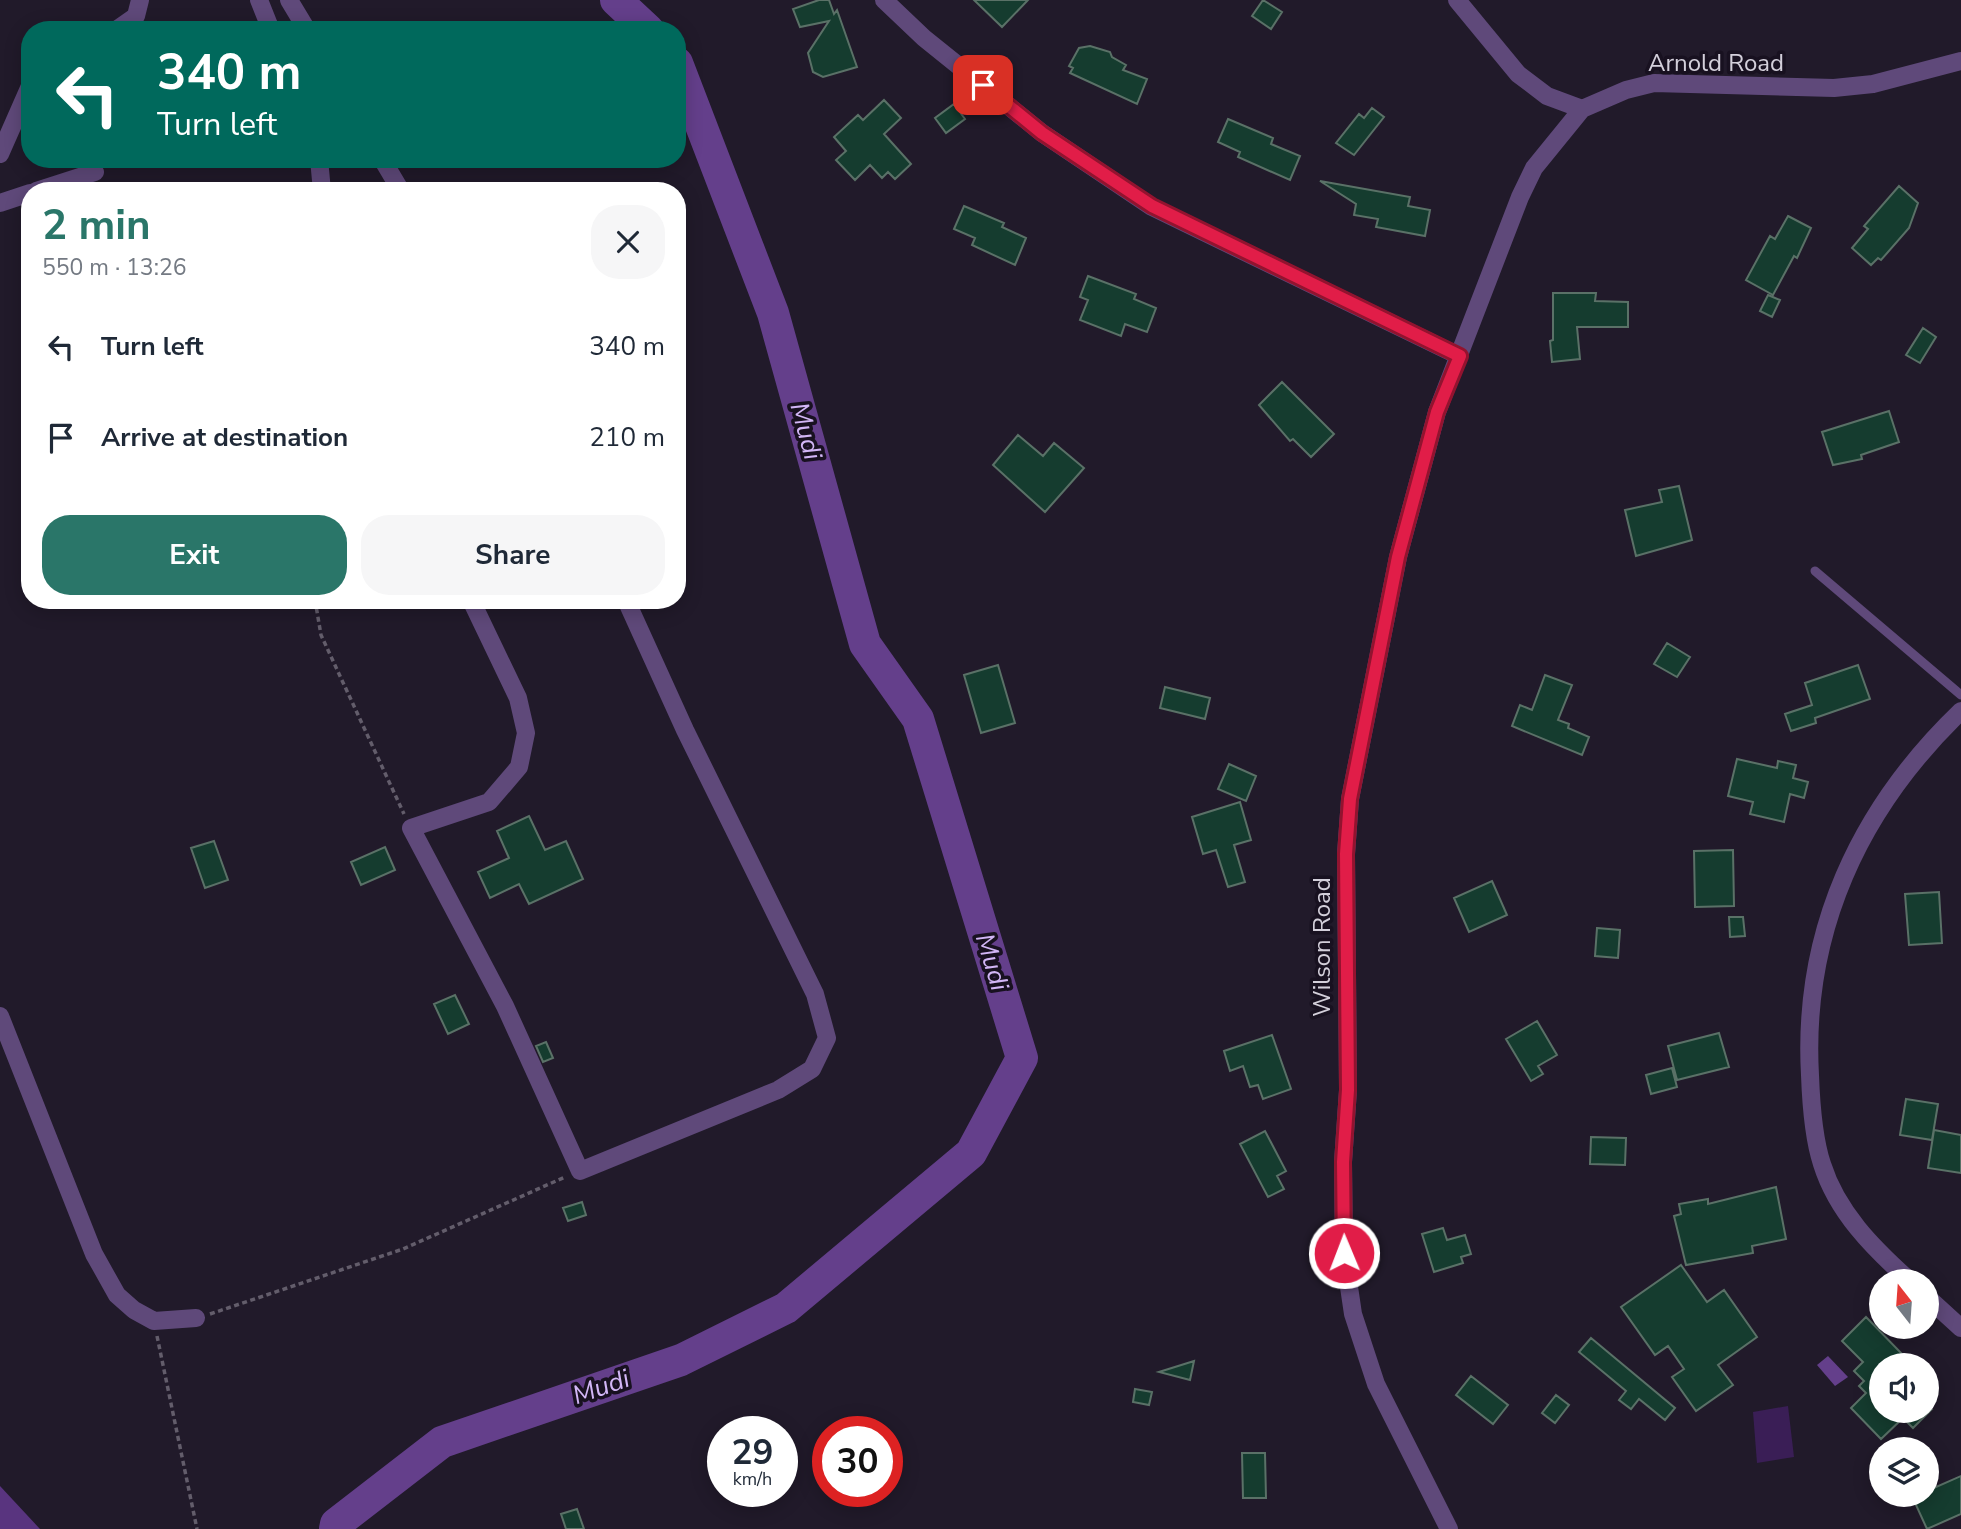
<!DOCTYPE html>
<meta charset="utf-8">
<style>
:root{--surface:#fff;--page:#f6f6f7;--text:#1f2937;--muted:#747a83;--accent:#2a7669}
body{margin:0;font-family:"Nunito Sans",sans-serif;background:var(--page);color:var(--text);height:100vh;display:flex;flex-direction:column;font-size:26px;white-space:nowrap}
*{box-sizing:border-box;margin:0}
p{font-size:23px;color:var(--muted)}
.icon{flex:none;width:38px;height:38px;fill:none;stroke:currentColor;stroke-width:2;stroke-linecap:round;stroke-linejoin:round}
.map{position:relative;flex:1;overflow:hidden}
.details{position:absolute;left:21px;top:182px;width:665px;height:427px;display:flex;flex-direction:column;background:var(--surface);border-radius:28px;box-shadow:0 4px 18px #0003}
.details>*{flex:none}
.guide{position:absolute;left:21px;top:21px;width:665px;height:147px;border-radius:28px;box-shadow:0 4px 18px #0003;background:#00695c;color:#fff;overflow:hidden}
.needle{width:46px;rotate:343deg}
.fabs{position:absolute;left:1869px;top:1269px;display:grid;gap:14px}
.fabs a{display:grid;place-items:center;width:70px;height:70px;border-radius:50%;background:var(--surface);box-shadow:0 4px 18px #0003;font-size:35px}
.speed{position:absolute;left:707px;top:1416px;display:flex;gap:14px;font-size:35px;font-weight:700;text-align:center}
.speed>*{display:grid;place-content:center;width:91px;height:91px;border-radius:50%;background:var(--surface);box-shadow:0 4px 18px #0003;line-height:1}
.speed small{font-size:18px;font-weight:400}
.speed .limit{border:10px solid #d22;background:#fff;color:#111}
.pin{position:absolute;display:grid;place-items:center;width:60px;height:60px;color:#fff;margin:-30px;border-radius:14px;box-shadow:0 4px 10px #0006}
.me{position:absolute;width:77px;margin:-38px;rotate:359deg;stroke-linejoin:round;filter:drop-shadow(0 0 5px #0008)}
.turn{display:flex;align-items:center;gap:24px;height:147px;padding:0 21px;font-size:32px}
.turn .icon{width:91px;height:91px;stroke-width:2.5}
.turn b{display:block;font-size:49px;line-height:60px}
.round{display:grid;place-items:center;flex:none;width:74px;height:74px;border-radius:28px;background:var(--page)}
.headline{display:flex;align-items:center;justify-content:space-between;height:119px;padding:0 21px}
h1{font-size:42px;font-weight:700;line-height:52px;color:var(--accent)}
.cta{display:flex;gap:14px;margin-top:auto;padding:14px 21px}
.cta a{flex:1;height:80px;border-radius:28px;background:var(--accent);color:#fff;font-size:28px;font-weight:700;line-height:80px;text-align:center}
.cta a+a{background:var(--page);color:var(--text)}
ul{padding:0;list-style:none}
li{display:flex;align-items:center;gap:21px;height:91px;padding:0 21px}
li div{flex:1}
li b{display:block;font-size:26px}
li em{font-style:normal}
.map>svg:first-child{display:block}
.green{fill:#3a1e56}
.forest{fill:#59347f}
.water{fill:#643f8b}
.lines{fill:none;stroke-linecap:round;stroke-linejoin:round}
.river{stroke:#643f8b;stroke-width:32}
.building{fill:#153c2f;stroke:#5a7167;stroke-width:2}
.path{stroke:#635d6b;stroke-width:3.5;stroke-dasharray:5 3.5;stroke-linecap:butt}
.lane{stroke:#5f497a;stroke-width:9}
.street{stroke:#5f497a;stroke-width:18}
.route-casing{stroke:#92132f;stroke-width:18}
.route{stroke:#e11d48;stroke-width:12}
.labels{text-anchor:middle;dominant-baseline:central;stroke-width:7;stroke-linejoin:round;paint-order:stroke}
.street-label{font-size:24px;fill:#d3cfda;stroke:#181120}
.water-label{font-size:26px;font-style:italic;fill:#d2b6f6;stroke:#181120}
</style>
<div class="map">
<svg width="1961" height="1529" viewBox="0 0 1961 1529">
<rect width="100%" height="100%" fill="#211a2a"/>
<path class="green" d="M 1788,1406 L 1794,1457 L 1757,1463 L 1753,1412 Z"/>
<path class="forest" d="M 0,1486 L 40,1529 L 0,1529 Z"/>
<path class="water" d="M 1828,1356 L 1848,1377 L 1835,1386 L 1817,1365 Z"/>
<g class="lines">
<path class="river" d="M 616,0 L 648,30
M 335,1529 L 336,1524 L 442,1442 L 681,1360 L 786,1308 L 971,1153 L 1022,1058 L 918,719 L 865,644 L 773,313 L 677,63"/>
</g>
<path class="building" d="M 819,0 L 829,0 L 834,14 L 837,10 L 857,67 L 823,77 L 813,72 L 808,53 L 829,21 L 800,27 L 793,9 Z
M 974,0 L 1028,0 L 1002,27 Z
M 1263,0 L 1282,12 L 1271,29 L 1252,16 Z
M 1090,46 L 1110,52 L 1112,57 L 1126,65 L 1123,70 L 1147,79 L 1137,104 L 1070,73 L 1073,68 L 1069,66 L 1079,48 Z
M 884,100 L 901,118 L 884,134 L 911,164 L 895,179 L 888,172 L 882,178 L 870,165 L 855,180 L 836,160 L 846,151 L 834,137 L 858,115 L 863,120 Z
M 954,104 L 965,119 L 946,133 L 935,118 Z
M 1372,108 L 1384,117 L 1354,155 L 1336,143 L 1359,114 L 1364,118 Z
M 1228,119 L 1273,138 L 1271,144 L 1300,156 L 1290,180 L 1238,157 L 1240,152 L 1218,142 Z
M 1320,181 L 1410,197 L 1408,206 L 1430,210 L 1425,236 L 1376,227 L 1378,219 L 1354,215 L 1356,204 Z
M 1899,186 L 1918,203 L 1909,228 L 1881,260 L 1878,258 L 1871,265 L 1852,248 L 1868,229 L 1864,226 Z
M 964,206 L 1004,223 L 1002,227 L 1026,238 L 1015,265 L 972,245 L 975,238 L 954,229 Z
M 1788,216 L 1811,228 L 1797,258 L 1794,256 L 1773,295 L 1746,280 L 1770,236 L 1775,239 Z
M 1088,276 L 1136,294 L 1134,299 L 1156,308 L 1147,332 L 1125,324 L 1121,336 L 1080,320 L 1088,300 L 1080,297 Z
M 1553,293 L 1596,293 L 1595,301 L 1628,302 L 1628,327 L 1577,327 L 1580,359 L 1552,362 L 1550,341 L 1553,340 Z
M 1768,295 L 1780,300 L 1772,317 L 1760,311 Z
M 1923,328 L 1936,337 L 1920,363 L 1906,355 Z
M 1282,382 L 1334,434 L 1311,457 L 1293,439 L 1290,441 L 1259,405 Z
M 1889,411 L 1899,442 L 1861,455 L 1862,459 L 1833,465 L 1822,432 Z
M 1018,435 L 1043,456 L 1054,443 L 1084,468 L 1045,512 L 993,465 Z
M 1679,486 L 1692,540 L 1636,556 L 1625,510 L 1662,502 L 1659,490 Z
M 1667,643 L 1690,657 L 1677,677 L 1654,664 Z
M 998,665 L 1015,723 L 981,733 L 964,675 Z
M 1858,665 L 1870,699 L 1815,718 L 1816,723 L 1791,731 L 1785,714 L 1812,705 L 1805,683 Z
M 1545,675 L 1572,685 L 1558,720 L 1569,724 L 1568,728 L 1589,737 L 1582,755 L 1512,726 L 1520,705 L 1532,710 Z
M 1165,687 L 1210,698 L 1205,719 L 1160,708 Z
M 1737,759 L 1777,768 L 1778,761 L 1796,765 L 1793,778 L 1808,782 L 1804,798 L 1790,794 L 1784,822 L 1750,814 L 1753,802 L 1728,796 Z
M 1229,764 L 1256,776 L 1246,801 L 1218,789 Z
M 1240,802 L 1251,840 L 1234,845 L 1245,882 L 1228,887 L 1216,850 L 1203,854 L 1192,817 Z
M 529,816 L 545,850 L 566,841 L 583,879 L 529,904 L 519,884 L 490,898 L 478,872 L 509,858 L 497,831 Z
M 214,841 L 228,880 L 205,888 L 191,848 Z
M 385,847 L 395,870 L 361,885 L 351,862 Z
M 1733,850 L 1734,906 L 1695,907 L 1694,851 Z
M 1492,881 L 1507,915 L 1469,932 L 1454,898 Z
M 1939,892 L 1942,943 L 1909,945 L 1905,894 Z
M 1729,917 L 1743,917 L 1745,936 L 1730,937 Z
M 1597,928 L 1620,930 L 1618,958 L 1595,956 Z
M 455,995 L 469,1024 L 448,1034 L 434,1004 Z
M 1537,1021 L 1557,1055 L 1538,1066 L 1543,1074 L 1531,1081 L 1506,1039 Z
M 1719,1033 L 1729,1067 L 1677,1080 L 1668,1046 Z
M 1272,1035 L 1291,1089 L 1263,1099 L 1258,1085 L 1250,1087 L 1243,1066 L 1230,1071 L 1224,1051 Z
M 546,1042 L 553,1058 L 543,1062 L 536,1046 Z
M 1672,1068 L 1677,1087 L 1651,1094 L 1646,1075 Z
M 1906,1099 L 1938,1104 L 1932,1140 L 1900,1135 Z
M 1934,1130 L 1961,1135 L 1961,1173 L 1928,1168 Z
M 1265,1131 L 1286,1171 L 1277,1176 L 1284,1189 L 1268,1197 L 1240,1144 Z
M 1591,1137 L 1626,1138 L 1625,1165 L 1590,1164 Z
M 1776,1187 L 1786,1239 L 1752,1246 L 1753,1253 L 1686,1265 L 1674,1216 L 1681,1214 L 1679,1204 L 1708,1199 L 1708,1204 Z
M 582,1202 L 586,1215 L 568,1221 L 563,1208 Z
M 1443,1228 L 1447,1240 L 1465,1235 L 1471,1254 L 1461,1257 L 1463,1263 L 1434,1272 L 1422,1234 Z
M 1681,1265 L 1707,1302 L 1724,1290 L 1757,1337 L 1718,1365 L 1733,1385 L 1696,1411 L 1672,1377 L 1684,1369 L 1668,1346 L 1655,1355 L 1621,1307 Z
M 1866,1317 L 1903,1355 L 1893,1365 L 1881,1365 L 1881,1410 L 1931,1410 L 1913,1428 L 1903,1418 L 1881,1439 L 1851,1408 L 1866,1393 L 1859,1386 L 1864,1381 L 1854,1371 L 1863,1362 L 1842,1341 Z
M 1591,1338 L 1675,1408 L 1665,1420 L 1639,1399 L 1631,1409 L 1619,1400 L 1626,1391 L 1579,1352 Z
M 1194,1361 L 1190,1380 L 1159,1372 Z
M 1471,1376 L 1508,1405 L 1493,1424 L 1456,1395 Z
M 1135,1389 L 1152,1392 L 1149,1405 L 1133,1402 Z
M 1556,1395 L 1569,1405 L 1555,1423 L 1542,1413 Z
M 1242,1453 L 1265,1453 L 1266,1498 L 1243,1498 Z
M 1961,1476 L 1961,1514 L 1927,1529 L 1911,1494 L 1927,1494 L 1927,1491 Z
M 577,1509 L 584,1529 L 566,1529 L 561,1514 Z"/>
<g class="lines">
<path class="path" d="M 315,600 L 321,635 L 404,814
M 210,1314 L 403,1249 L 565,1177
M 157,1336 L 197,1529"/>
<path class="lane" d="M 1815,571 L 1961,695"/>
<path class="street" d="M 259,0 L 271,30
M 289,0 L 307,30
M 884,0 L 924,38 L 1042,133 L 1152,207 L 1459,356
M 1457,0 L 1518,74 L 1547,96 L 1582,109
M 116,30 L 136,16 L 140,0
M 0,154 L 30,86
M 319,159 L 322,191
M 382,159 L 401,191
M 36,191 L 95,172
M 0,203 L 30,193
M 471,600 L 518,698 L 526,733 L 519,767 L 489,802 L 411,828 L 505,1006 L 580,1171 L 778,1090 L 812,1069 L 827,1038 L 815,994 L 685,730 L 626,600
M 0,1016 L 94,1254 L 117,1295 L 134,1310 L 154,1321 L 196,1318
M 1910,1281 C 1873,1248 1837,1212 1822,1164 C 1813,1137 1811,1103 1810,1075 C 1802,932 1859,809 1961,711
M 1927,1297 L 1961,1328
M 1449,1529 L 1376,1384 L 1353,1314 L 1344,1253 L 1343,1162 L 1348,1090 L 1346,854 L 1350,799 L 1398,557 L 1437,412 L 1520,197 L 1534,168 L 1582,109 L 1626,90 L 1654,83 L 1834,88 L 1873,84 L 1961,61"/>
</g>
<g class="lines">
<defs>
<path id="route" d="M 983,85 L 1042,133 L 1152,206 L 1460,356 L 1437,412 L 1398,557 L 1350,799 L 1346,854 L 1348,1090 L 1343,1162 L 1344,1253"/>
</defs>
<use href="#route" class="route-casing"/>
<use href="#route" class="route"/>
</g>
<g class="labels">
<g class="street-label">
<text x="1716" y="63">Arnold Road</text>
<text transform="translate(1322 947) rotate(-90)">Wilson Road</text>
</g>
<g class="water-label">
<text transform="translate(806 431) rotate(75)">Mudi</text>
<text transform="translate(992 962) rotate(73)">Mudi</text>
<text transform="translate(601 1387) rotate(-19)">Mudi</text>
</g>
</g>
</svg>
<div class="fabs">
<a><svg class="needle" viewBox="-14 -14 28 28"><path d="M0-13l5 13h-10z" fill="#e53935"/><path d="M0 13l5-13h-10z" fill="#747a83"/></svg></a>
<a><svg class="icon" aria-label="sound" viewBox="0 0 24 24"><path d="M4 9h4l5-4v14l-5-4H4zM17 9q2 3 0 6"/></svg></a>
<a><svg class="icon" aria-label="layers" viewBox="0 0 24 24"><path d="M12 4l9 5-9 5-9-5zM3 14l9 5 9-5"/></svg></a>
</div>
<div class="speed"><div>29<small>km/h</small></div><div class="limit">30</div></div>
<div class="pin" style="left:983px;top:85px;background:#d93025"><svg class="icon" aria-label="arrive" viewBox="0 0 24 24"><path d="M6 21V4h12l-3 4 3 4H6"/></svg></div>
<svg class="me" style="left:1344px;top:1253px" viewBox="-20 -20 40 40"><circle r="17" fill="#e11d48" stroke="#fff" stroke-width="3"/><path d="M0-11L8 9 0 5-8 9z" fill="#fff"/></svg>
<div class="guide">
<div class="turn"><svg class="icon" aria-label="left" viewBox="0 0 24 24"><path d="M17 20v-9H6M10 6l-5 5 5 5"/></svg><div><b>340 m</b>Turn left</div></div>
</div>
<section class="details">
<div class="headline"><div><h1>2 min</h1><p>550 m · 13:26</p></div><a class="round"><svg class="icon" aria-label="close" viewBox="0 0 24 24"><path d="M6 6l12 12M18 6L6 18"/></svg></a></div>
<ul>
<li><svg class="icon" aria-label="left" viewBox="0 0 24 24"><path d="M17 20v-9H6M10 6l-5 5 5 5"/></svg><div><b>Turn left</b></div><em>340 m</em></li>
<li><svg class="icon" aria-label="arrive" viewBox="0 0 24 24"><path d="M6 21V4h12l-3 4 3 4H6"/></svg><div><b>Arrive at destination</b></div><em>210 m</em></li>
</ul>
<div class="cta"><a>Exit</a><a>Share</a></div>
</section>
</div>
